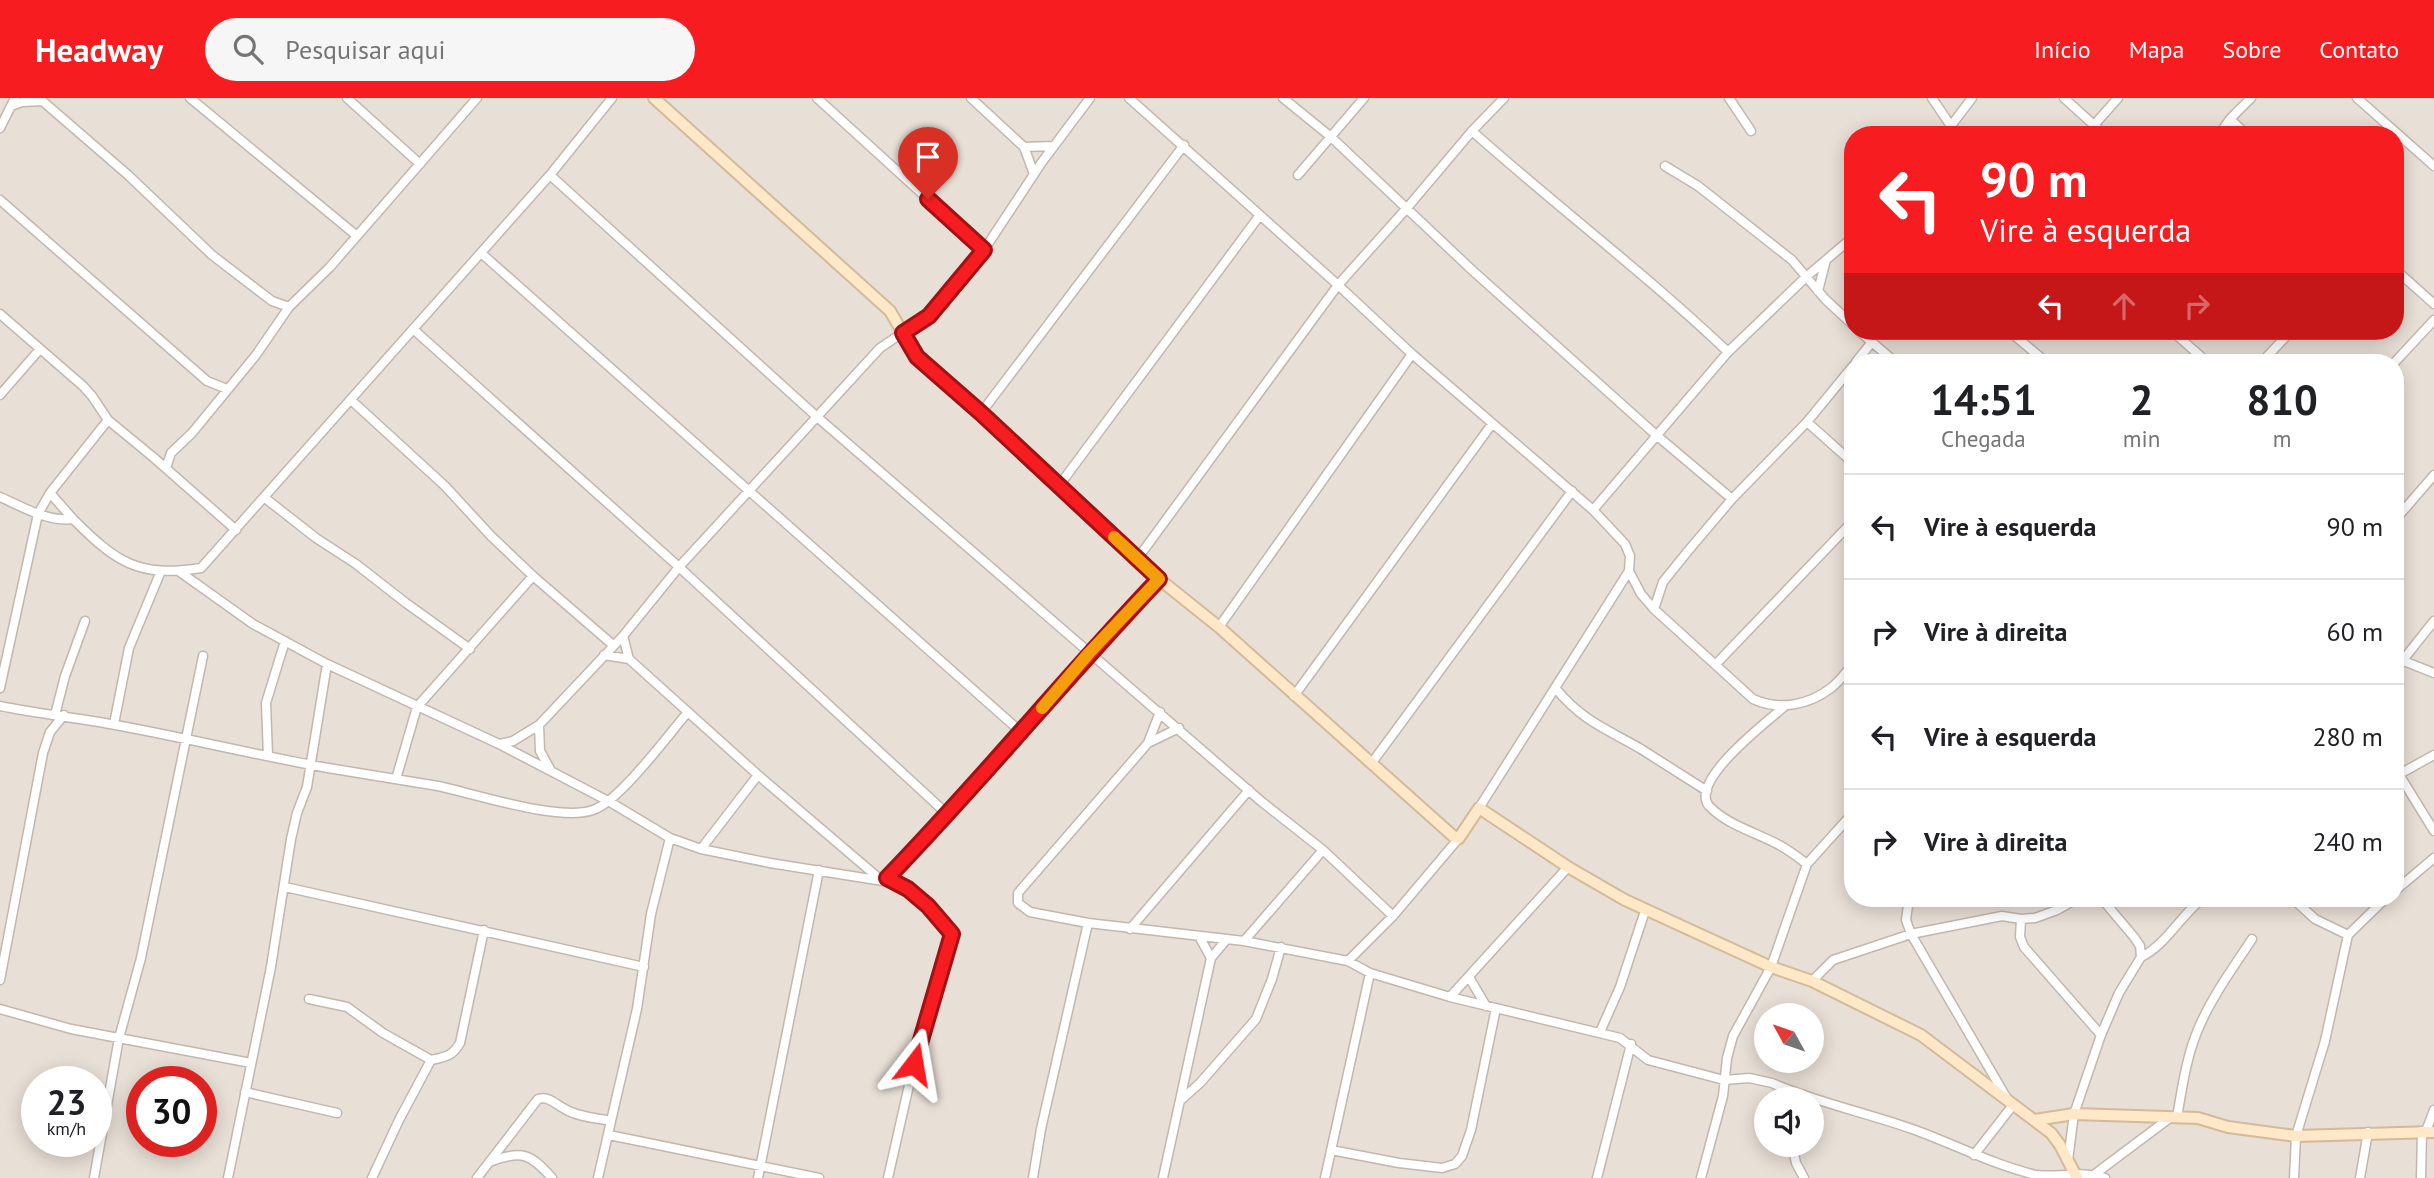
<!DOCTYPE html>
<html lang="pt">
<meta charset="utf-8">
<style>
:root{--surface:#fff;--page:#f6f6f6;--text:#202124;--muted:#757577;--line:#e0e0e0;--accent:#f71c1f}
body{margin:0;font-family:"PT Sans",sans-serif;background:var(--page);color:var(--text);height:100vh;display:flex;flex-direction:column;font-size:26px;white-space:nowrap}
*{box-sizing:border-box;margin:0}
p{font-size:23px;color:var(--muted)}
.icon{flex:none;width:38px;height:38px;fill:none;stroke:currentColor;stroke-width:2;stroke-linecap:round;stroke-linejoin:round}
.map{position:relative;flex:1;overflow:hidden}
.sheet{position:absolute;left:1844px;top:256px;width:560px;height:553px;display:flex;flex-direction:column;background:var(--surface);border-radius:28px;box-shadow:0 4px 18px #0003}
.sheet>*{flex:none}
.guide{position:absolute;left:1844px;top:28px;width:560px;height:214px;border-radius:28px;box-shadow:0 4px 18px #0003;background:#f71c1f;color:#fff;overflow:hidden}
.needle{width:46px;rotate:310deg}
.tools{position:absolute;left:1754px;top:905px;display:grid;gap:14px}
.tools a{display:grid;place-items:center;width:70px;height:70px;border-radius:50%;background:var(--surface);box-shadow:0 4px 18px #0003;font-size:35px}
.speed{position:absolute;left:21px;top:968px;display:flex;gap:14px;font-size:35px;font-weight:700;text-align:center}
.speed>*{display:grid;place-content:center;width:91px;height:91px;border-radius:50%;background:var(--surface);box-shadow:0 4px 18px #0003;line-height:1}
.speed small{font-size:18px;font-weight:400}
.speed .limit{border:10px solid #d22;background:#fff;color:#111}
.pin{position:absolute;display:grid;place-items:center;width:60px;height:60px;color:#fff;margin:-72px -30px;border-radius:50% 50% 50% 0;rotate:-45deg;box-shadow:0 0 7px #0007}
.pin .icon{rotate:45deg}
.me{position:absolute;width:77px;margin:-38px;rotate:14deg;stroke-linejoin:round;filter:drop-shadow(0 0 5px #0008)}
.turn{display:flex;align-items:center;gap:24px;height:147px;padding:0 21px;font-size:32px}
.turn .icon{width:91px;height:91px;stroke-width:2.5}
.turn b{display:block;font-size:49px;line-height:60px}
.lanes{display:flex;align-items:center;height:66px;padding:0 21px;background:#0003;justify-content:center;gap:35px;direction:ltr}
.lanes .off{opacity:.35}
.eta{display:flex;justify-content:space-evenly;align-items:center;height:119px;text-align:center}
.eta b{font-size:42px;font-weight:800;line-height:49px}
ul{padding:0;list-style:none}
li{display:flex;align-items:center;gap:21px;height:105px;padding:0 21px;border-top:2px solid var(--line)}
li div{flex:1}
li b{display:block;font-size:26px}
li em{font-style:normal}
header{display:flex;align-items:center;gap:42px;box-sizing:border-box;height:98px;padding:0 35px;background:var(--accent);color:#fff}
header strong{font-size:33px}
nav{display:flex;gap:38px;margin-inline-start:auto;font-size:24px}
.search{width:490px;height:63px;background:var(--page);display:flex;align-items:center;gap:18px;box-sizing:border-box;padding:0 24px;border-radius:38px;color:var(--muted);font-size:26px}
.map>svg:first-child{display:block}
.residential{fill:#e8dfd6;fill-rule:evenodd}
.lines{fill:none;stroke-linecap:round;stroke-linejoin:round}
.street-casing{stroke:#c2b7ae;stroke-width:11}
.secondary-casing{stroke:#d3ba99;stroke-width:14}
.street{stroke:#fff;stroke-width:8}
.secondary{stroke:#fee8c8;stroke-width:10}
.route-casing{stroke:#a11214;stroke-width:18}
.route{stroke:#f71c1f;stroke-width:12}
.slow{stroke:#f59e0b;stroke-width:12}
</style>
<header>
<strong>Headway</strong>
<div class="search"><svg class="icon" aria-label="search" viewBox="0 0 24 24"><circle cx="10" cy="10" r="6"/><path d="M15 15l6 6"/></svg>Pesquisar aqui</div>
<nav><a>Início</a><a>Mapa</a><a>Sobre</a><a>Contato</a></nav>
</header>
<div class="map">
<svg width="2434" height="1080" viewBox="0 0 2434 1080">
<rect width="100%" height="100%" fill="#f4eee8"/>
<path class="residential" d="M 0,0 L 2434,0 L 2434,1080 L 0,1080 ZM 1853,37 L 2396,37 L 2396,233 L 1853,233 ZM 1853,264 L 2396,264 L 2396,800 L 1853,800 ZM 1766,917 L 1811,917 L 1811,962 L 1766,962 ZM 37,984 L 96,984 L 96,1043 L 37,1043 ZM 142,984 L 201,984 L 201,1043 L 142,1043 ZM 1766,1001 L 1811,1001 L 1811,1046 L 1766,1046 Z"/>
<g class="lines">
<defs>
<path id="street" d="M 39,0 L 128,77 L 212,157 L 272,203 L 289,209
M 190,0 L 357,138
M 347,0 L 420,66
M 817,0 L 984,152
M 971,0 L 1024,49 L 1034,76
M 1129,0 L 1338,187 L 1412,256 L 1593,412 L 1625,446 L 1630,458 L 1629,473 L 1479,710
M 1283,0 L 1331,39 L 1473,173 L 1655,336 L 1732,401
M 1729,0 L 1751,33
M 1932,0 L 1957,37
M 2064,0 L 2105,37
M 2357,0 L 2434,68
M 11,8 L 22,4 L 42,3
M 2230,21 L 2247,37
M 2094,27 L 2118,0
M 0,30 L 15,0
M 1472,33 C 1556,108 1646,176 1728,254
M 1944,37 L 1972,0
M 2219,37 L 2230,21 L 2251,0
M 1024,49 L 1054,48
M 1665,68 L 1698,88 L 1792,162 L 1825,201 L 1853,227
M 550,77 L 816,318 L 1262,704 L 1323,752 L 1393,818
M 1298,77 L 1364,0
M 0,102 L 207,283 L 227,291
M 481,155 L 1021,634
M 2396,172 L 2434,206
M 1818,193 L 1826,162
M 0,216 L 83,288 L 92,298 L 108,322 L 153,359 L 236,432
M 413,231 L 679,469 L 946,715
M 1859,233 L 1895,264
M 2009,233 L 2046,264
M 2172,233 L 2207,264
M 1856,264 L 1872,244
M 2262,264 L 2291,233
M 2395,264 L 2434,222
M 0,297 L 40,251
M 351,302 L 445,388 L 491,438 L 533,478 L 613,547
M 981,315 L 1184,47
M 1807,324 L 1853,365
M 166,370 L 171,355 L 192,335 L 256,257 L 289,209 L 330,169 L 477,0
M 1058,389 L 1260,117
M 50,395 L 73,421
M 0,399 C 23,409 47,424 73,421 C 116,464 138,480 201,470 L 550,77 L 612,0
M 265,400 L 316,440 L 356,466 L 406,505 L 470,551
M 1593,412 L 1728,254 L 1806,179 L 1853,139
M 2396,421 L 2434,377
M 1138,460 L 1338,187 L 1407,110 L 1472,33 L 1504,0
M 1629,473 L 1641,496 L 1654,511 L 1753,601 C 1779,613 1809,607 1831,590 C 1839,584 1846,574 1853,566
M 180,474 L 253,526 L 327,566 L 499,646 L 610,704 L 670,740 L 701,751 L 770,765 L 883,783 L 1021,634 L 1089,555 L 1159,481
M 1654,511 L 1663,484 L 1688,453 L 1732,401 L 1807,324 L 1853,268
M 1219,529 L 1412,256
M 623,538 L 629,561
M 604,557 L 629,561 L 758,677 L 881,782
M 2396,560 L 2434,575
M 2403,562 L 2434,523
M 1716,566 L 1853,423
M 0,590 L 38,416 L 50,395 L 108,322
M 1556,591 C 1584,624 1605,630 1641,651 C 1663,665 1685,679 1707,693
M 1294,598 L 1492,326
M 0,608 C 37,616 73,619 110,626 C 183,639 255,657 328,670 C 364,676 401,682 438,688 C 476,696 559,724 593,712 C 619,704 668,637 688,614
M 1785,608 C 1768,623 1686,685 1710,709 C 1729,728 1758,735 1781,748 C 1790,753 1799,760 1807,766
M 1160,614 L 1148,645 L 1018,795 L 1018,805 L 1030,814 L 1088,825 L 1244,843 L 1348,863 L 1370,875 L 1450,899 L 1620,940 L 1648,962 L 1724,982 L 1749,980 L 1772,985 C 1818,1005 1868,1015 1915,1032 C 1956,1047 1994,1067 2036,1077 C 2060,1080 2082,1072 2105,1080
M 55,617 L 65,578 L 85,523
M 114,626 L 129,550 L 161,473
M 539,627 L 540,653 L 550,671
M 1148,645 L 1179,630
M 500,646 L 513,643 L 539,627 L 623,538 L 679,469 L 880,250 L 929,217 L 984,152 L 1042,64 L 1090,0
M 268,658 L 266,605 L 285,543
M 1371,666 L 1572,393
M 2396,678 L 2434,657
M 2400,678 L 2434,733
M 396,681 L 417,609 L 533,478
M 701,751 L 758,677
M 887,780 L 908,791 L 928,808 L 952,836 L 919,943 L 888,1080
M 285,789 L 644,869
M 2396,792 L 2434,760
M 1909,800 L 1906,822 L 1911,836 L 2006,999
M 2292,800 L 2315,821 L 2348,837
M 2021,821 L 2020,839 L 2024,849 L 2101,937
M 1130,831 L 1249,692
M 1199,838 L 1211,860
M 1244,843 L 1323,752
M 2141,859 C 2166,847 2181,817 2203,800
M 1348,863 L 1393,818 L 1459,740
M 1469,879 L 1486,908
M 0,882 L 43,655 L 50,634 L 64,617
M 1812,883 L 1833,862 L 1911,836 L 2002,818 L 2021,821 L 2035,820 L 2057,812 L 2078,800
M 1450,899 L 1568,769
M 309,901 L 347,909 L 383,935 L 431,962 C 445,959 453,958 460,945 L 484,832
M 0,911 L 71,931 L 251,965
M 1600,934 L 1620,889 L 1645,813
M 245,994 L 337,1015
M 1181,1002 L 1200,985 L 1256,921 L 1272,881 L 1281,849
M 2177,1019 C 2182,991 2186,961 2197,934 C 2210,901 2233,870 2252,841
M 2426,1033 L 2434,1012
M 609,1037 L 819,1080
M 1792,1046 L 1796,1065 L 1804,1080
M 1331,1052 L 1399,1065 L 1442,1070 L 1455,1066 L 1462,1058 L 1471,1032 L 1496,910
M 1974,1057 L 2013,1007
M 2068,1062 L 2074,1016 L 2101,937 L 2119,895 L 2141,859 L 2140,848 L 2134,839 L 2101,800
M 492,1063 C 522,1052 531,1056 552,1080
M 2095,1076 L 2171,1019
M 94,1080 L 119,940 L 141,860 L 203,558
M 228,1080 L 271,869 L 291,741 L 297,715 L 307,689 L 327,566
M 372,1080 L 399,1022 L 431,962
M 477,1080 L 538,1001 C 549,998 555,1006 565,1011 C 578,1019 596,1020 611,1023 L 637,911 L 651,816 L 670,740
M 598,1080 L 611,1023
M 758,1080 L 819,772
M 1033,1080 L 1041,1031 L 1088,825
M 1163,1080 L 1211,860 L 1227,841
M 1325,1080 L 1370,875
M 1597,1080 L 1631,946
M 1701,1080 L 1723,998 L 1727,960 L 1733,938 L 1771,869 L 1807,766 L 1853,715
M 2294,1080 L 2296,1038 L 2325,943 L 2348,837 L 2386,800
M 2360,1080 L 2368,1034
M 2421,1080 L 2422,1033"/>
<path id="secondary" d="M 654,0 L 890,213 L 917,259 L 981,315 L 1159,481 L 1219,529 L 1453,738 L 1459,740 L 1479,710 L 1568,769 L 1625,802 L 1771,869 L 1812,883 L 1921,937 L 2051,1035 L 2060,1047 L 2077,1080
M 2035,1022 L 2074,1016 L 2198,1020 L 2228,1029 L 2296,1038 L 2434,1034"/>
</defs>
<use href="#street" class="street-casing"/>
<use href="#secondary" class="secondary-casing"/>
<use href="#street" class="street"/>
<use href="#secondary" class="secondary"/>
</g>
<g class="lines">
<defs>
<path id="route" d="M 914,966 L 952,836 L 928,808 L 908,791 L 887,780 C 981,683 1066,579 1159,481 L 981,315 L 917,259 L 903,235 L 929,218 L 984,152 L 928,101"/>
</defs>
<use href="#route" class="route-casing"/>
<use href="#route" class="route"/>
<path class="slow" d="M 1042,610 L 1089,555 L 1159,481 L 1114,439"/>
</g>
</svg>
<div class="tools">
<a><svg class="needle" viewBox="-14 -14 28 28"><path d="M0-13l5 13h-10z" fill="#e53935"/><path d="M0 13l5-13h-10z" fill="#757577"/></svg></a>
<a><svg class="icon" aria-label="sound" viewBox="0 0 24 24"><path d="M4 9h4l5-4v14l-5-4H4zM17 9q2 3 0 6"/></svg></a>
</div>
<div class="speed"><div>23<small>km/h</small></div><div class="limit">30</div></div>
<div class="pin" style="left:928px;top:101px;background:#d93025"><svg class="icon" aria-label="arrive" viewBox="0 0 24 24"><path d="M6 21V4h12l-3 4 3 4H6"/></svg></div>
<svg class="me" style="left:914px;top:966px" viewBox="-20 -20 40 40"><path d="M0-17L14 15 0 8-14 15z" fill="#f71c1f" stroke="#fff" stroke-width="4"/></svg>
<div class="guide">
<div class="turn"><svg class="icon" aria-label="left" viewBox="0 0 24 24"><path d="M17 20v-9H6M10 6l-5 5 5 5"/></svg><div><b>90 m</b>Vire à esquerda</div></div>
<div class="lanes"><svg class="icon" aria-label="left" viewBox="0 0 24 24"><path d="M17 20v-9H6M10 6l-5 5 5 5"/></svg><svg class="icon off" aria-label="ahead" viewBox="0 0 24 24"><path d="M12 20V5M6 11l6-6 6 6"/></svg><svg class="icon off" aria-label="right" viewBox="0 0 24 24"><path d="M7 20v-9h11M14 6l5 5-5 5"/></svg></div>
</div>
<section class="sheet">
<div class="eta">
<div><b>14:51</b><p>Chegada</p></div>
<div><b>2</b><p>min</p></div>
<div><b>810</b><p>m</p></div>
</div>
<ul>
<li><svg class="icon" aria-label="left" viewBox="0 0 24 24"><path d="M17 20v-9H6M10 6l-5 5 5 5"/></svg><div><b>Vire à esquerda</b></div><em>90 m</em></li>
<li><svg class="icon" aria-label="right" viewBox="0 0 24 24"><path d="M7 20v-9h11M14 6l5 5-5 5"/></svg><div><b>Vire à direita</b></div><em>60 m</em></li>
<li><svg class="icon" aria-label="left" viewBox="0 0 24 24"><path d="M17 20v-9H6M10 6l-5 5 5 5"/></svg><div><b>Vire à esquerda</b></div><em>280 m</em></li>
<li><svg class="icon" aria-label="right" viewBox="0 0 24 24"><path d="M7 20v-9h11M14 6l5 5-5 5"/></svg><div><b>Vire à direita</b></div><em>240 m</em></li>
</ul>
</section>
</div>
